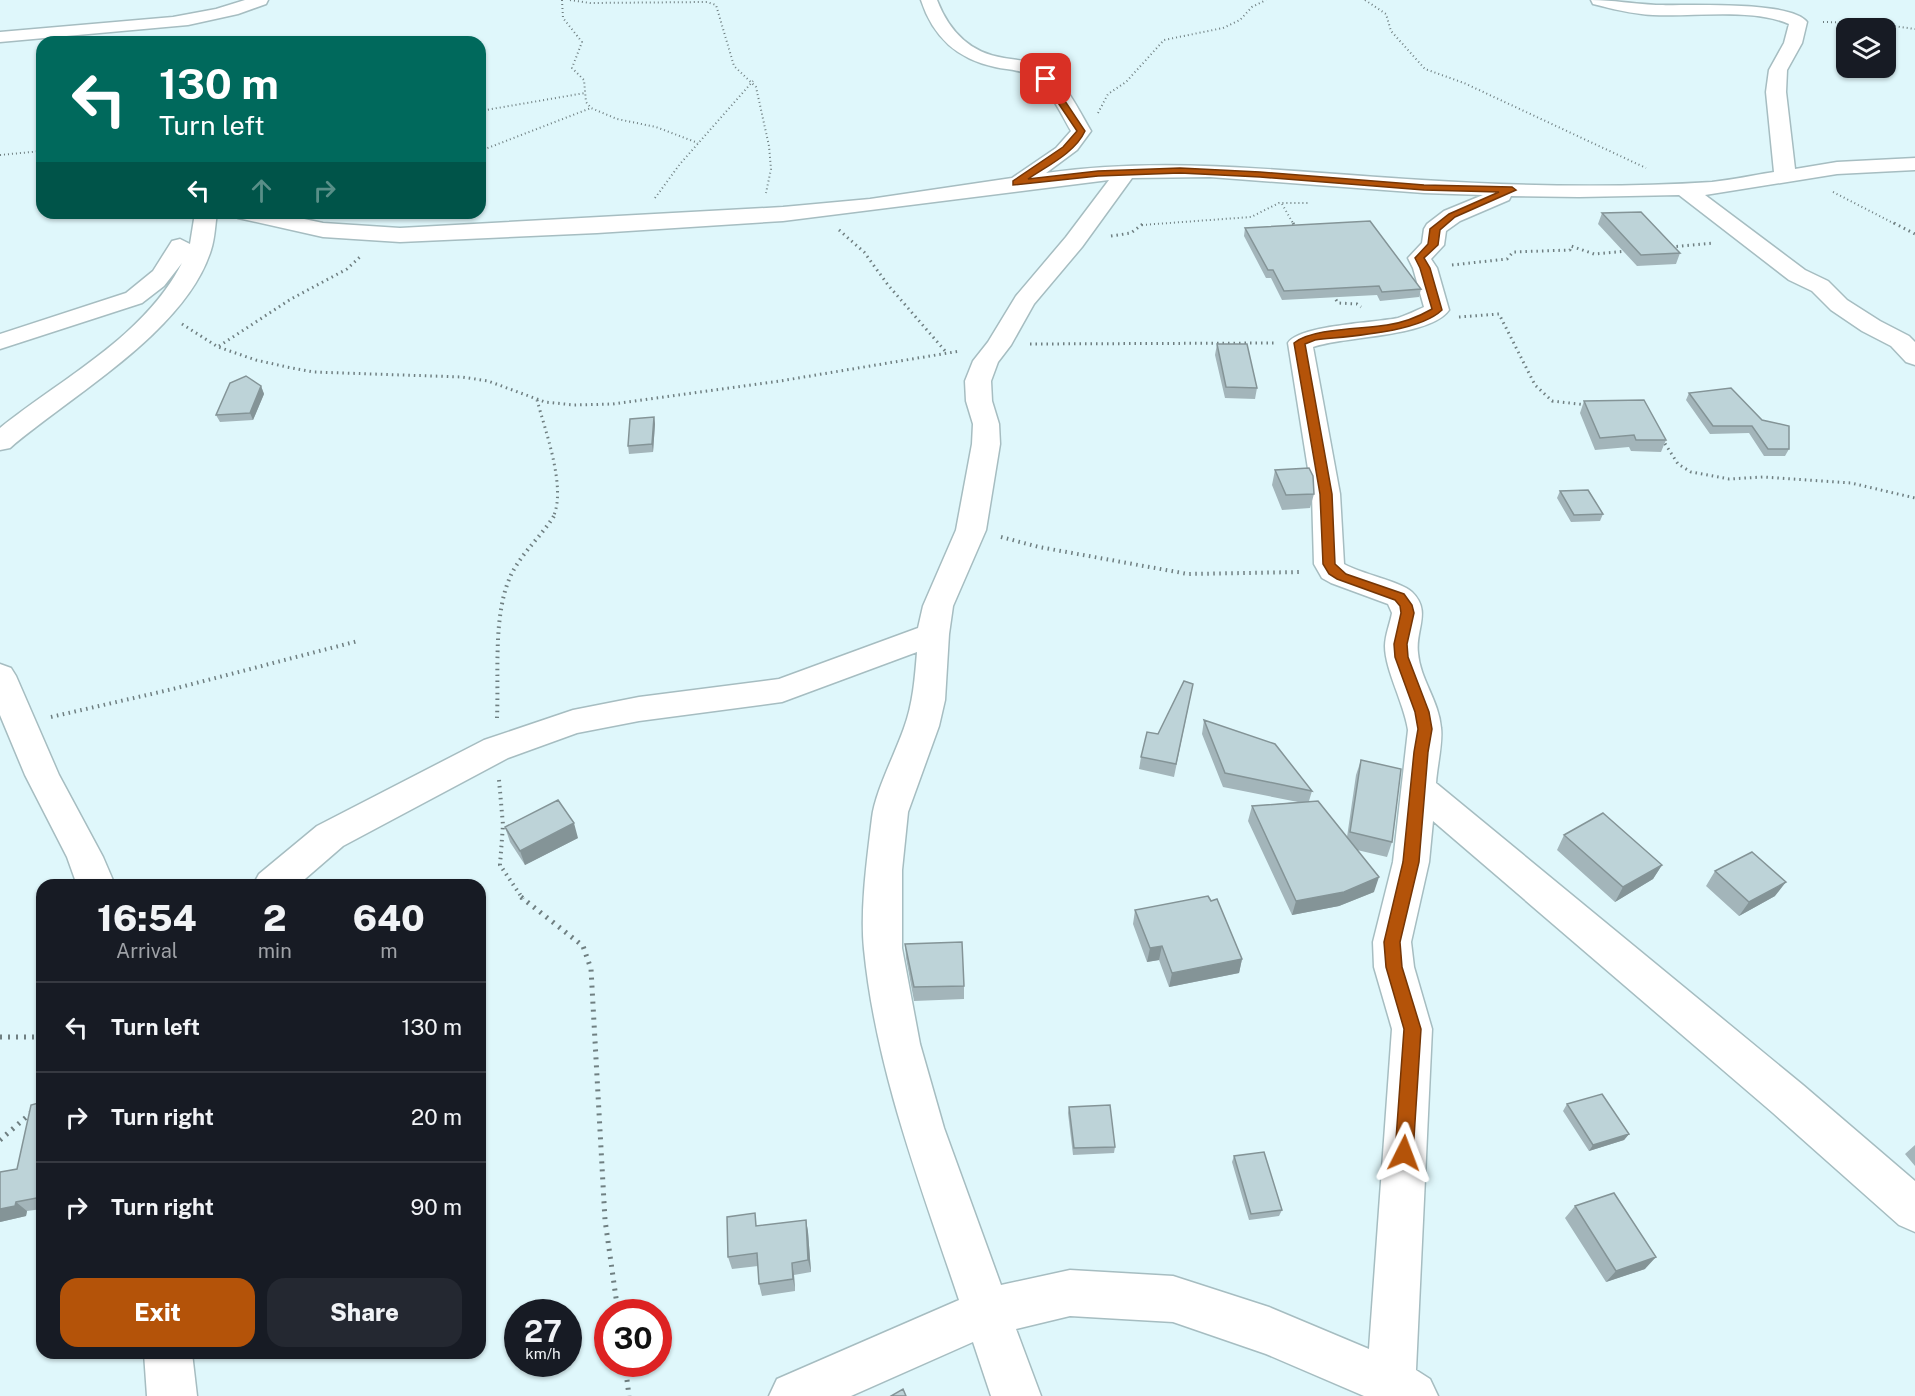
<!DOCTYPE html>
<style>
:root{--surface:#171b24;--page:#242831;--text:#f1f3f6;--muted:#9ea1a6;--line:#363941;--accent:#b45309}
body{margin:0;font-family:"Public Sans",sans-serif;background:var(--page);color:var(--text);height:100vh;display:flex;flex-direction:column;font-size:22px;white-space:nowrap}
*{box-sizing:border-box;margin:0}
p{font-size:20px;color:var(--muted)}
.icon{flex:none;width:33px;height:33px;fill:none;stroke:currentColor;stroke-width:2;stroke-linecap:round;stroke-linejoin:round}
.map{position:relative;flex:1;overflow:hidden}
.sheet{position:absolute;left:36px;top:879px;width:450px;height:480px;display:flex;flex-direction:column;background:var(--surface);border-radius:18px;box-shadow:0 2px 4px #0004}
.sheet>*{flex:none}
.banner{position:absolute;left:36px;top:36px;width:450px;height:183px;border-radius:18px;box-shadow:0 2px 4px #0004;background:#00695c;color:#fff;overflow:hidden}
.buttons{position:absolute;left:1836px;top:18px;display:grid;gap:12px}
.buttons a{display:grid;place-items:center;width:60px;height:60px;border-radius:12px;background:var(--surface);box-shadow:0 2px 4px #0004;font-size:30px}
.speed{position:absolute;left:504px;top:1299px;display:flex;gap:12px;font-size:30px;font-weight:700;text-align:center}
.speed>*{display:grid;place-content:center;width:78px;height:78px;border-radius:50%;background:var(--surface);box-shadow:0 2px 4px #0004;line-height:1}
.speed small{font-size:15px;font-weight:400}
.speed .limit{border:9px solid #d22;background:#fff;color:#111}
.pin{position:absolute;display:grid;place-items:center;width:51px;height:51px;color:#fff;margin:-26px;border-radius:12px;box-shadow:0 3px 9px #0006}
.me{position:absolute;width:66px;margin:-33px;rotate:3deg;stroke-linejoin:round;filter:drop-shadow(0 0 4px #0008)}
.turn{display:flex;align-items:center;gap:21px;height:126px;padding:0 24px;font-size:27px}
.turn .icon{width:78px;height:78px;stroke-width:2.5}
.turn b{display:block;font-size:42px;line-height:51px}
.lanes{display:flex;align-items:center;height:57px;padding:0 24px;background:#0003;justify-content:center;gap:30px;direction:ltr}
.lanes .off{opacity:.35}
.eta{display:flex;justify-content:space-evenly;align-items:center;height:102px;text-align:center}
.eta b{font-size:36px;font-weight:800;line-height:42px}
.button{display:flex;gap:12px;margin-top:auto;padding:12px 24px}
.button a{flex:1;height:69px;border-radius:18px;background:var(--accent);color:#fff;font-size:24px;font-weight:800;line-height:69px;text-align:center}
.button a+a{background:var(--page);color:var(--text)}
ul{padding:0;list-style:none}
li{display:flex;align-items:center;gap:18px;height:90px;padding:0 24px;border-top:2px solid var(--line)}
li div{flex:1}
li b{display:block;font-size:22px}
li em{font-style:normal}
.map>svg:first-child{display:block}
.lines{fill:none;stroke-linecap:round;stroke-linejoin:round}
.street-casing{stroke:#a6bdc1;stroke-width:3}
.path-far3{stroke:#6f7f81;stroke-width:2;stroke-dasharray:1 3;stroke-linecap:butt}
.path-far2{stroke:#6f7f81;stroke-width:3;stroke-dasharray:1.5 4;stroke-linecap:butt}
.path-far1{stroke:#6f7f81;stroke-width:4;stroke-dasharray:1.5 4.5;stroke-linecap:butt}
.path{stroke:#6f7f81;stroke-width:5;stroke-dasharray:2 6;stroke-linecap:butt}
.street{fill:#fff;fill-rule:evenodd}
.wall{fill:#a3b5ba}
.shaded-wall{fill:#849497}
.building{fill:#bdd3d8;stroke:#849497;stroke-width:1.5}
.route{fill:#b45309;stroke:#753606;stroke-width:1.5}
</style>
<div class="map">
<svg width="1915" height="1396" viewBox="0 0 1915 1396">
<rect width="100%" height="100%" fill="#dff7fb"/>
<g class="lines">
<defs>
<path id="street" d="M 245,0 L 268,0 L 266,4 L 238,14 L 188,25 L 0,42 L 0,32 L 173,17 L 216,9 Z
M 921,0 L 937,0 C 949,31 970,53 1004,58 C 1017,60 1032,61 1044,68 C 1066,82 1078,109 1091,131 L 1077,150 L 1046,173 C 1172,155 1296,173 1422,180 C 1515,186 1618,188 1712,182 C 1732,180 1754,175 1774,172 L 1766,92 L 1769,70 L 1784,43 L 1789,24 C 1752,8 1694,17 1653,15 C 1632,14 1613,9 1593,4 L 1591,0 C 1613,0 1634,4 1656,5 C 1684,6 1791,0 1807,22 L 1802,43 L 1787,70 L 1786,92 L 1795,169 L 1837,162 L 1915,158 L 1915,170 L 1837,174 L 1705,195 L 1805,270 L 1828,281 L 1847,300 L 1880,321 L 1909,336 L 1915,342 L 1915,365 L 1906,362 L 1891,346 L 1862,331 L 1831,310 L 1812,291 L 1789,280 L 1679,195 L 1579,197 L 1511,196 L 1509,200 L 1460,221 L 1446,231 L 1444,245 L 1431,259 L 1437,268 L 1449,310 C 1430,337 1345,336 1313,347 L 1340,494 L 1344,564 C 1361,574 1400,581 1412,592 C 1432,611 1415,630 1418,653 C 1420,679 1439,701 1441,728 C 1443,742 1437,767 1436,783 L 1803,1085 L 1915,1181 L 1915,1232 L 1899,1225 L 1773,1113 L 1433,821 L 1429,862 L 1411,942 L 1414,967 L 1432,1029 L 1416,1370 L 1430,1379 L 1438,1396 L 1364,1396 L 1266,1354 L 1173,1322 L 1070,1316 L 1016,1329 L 1041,1396 L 991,1396 L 973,1342 L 851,1396 L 769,1396 L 777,1379 L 959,1300 C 921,1186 876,1071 864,949 C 860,909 867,859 872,818 C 875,792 895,754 904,728 C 913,704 915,677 917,652 L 782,702 L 639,721 L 577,733 L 508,758 L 343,846 L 298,885 L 253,885 L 259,874 L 317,826 L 484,740 L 573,710 L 639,697 L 779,679 L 918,628 L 923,606 L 956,530 L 972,444 L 973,424 L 966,401 L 965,381 L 973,361 L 988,342 L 1016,296 L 1066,237 L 1109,180 L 783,221 L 597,233 L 400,242 L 323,237 L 238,218 L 235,213 L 276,213 L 323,223 L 400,228 L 783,207 L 870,199 L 1012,178 L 1056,148 L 1071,131 C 1060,112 1050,88 1030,76 C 1020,69 1007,70 995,67 C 957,59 933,37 921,0 ZM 1210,177 L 1424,193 L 1483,195 L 1444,211 L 1427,224 L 1424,229 L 1422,243 L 1408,258 L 1413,268 L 1424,307 C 1415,311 1407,315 1398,318 C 1374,323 1300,325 1288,343 L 1312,494 L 1314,564 L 1322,578 L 1331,583 L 1388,604 L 1392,613 C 1390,624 1385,635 1385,646 C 1385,670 1404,703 1408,730 L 1393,862 L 1373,942 L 1374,967 L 1392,1029 L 1369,1349 L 1269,1307 L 1173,1276 L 1070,1270 L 1001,1285 L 944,1128 L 920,1044 L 902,948 L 902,870 L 908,812 L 939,726 L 945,700 L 949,634 L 953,606 L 986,530 L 1000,444 L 999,424 L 992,401 L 991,381 L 998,362 L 1011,345 L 1034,304 L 1082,247 L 1132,178 Z
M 195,213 L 217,213 C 215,225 215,238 211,250 C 186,331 72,395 10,448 L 0,450 L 0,428 C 62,378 144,337 182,263 L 164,286 L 142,303 L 0,349 L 0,334 L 126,293 L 153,271 L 172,241 L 180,239 L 190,244 Z
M 0,664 L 11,668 L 16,676 L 59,775 L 103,857 L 115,885 L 77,885 L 67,857 L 25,775 L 0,715 Z
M 144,1353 L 192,1353 L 197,1396 L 147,1396 Z"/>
</defs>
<use href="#street" class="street-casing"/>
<path class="path-far3" d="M 562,0 L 563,18 L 582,42 L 572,68 L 584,80 L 586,102 L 591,108 L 617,119 L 656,127 L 698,143
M 570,0 L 590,3 L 707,2 L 716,5 L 734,66 L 756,87 L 769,146 L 771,169 L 766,193
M 1365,0 L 1386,14 L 1391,31 L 1425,69 L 1464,83 L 1646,168
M 1823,22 L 1872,23 L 1915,29
M 480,111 L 585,93
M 1098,113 L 1108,94 L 1126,82 L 1164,40 L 1223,28 L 1240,20 L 1252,7 L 1266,0
M 480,151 L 591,108
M 0,155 L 42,151
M 1833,192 L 1897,225
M 655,198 L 680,164 L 753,81
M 1282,204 L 1294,225
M 1142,225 L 1251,217 L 1279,203 L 1309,203"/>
<path class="path-far2" d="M 1293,223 L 1296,228
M 1894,223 L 1915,234
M 839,230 L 864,252 L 888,285 L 946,352
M 1111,236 L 1131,233 L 1144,223
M 1671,247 L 1714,243
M 1452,265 L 1507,259 L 1513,252 L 1570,250 L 1571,246 L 1594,254 L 1627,251
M 1333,295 L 1338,303 L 1357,304 L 1361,307
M 1459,317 L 1499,314 L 1535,385 L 1552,401 L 1587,405
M 182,324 L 218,347 L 256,360 L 287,367 L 313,372 L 462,377 L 488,381 L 545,402 L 574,405 L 613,404 L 780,381 L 960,351
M 1030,344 L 1275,343
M 219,346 L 291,299 L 347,269 L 361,256
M 537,400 C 545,430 567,489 553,517
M 1662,439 L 1678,464 L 1691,472 L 1729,479 L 1763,477 L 1851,483 L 1915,498"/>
<path class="path-far1" d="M 1001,537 L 1039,547 L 1188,574 L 1302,572
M 51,717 L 173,689 L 358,641
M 497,718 C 499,674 492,610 513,571 C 524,551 542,535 554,516
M 499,780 L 503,825 L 500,865 L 523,899"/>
<path class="path" d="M 521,897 L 583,946 L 591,969 L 605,1220 L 618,1312
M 0,1037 L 42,1037
M 0,1140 L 31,1113
M 625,1364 L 629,1396"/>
<use href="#street" class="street"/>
</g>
<path class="wall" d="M 1602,213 L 1680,253 L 1676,264 L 1637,266 L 1598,224 Z
M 1245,228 L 1421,289 L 1419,297 L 1380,301 L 1377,295 L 1282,300 L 1271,278 L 1266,278 L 1244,236 Z
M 1217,344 L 1257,388 L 1255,399 L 1225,398 L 1215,355 Z
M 261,386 L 264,394 L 253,420 L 220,422 L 216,415 Z
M 1731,388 L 1789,449 L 1785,456 L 1764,456 L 1749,433 L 1710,434 L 1686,400 L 1689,393 Z
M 1584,401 L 1666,440 L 1661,452 L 1631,451 L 1629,447 L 1595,450 L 1580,413 Z
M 654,417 L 655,424 L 653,452 L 629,454 L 628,446 Z
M 1275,470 L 1314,494 L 1310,508 L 1282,510 L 1272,485 Z
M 1560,491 L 1603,514 L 1600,521 L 1571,522 L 1557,498 Z
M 1193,684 L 1174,777 L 1139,769 L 1141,757 Z
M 1204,720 L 1312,791 L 1309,801 L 1347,837 L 1356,775 L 1361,760 L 1392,842 L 1387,857 L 1357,850 L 1374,892 L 1339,906 L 1292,915 L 1248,821 L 1252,806 L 1298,802 L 1223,787 L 1202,734 Z
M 505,827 L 578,838 L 525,865 L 510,842 Z
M 1564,835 L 1662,865 L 1653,879 L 1615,902 L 1557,850 Z
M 1715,871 L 1775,896 L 1739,916 L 1706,886 Z
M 1135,910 L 1242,959 L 1239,973 L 1169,987 L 1159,960 L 1147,962 L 1133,924 Z
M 905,944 L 964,986 L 964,999 L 914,1001 L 906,958 Z
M 42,1102 L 42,1209 L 27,1211 L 26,1216 L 0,1222 L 17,1169 Z
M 1567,1104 L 1629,1134 L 1624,1140 L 1589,1151 L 1563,1111 Z
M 1069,1107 L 1115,1147 L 1114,1153 L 1073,1155 L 1068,1113 Z
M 1915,1145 L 1915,1166 L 1905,1154 Z
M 1234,1156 L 1282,1210 L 1279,1216 L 1249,1220 L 1232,1162 Z
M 1575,1206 L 1645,1269 L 1606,1282 L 1565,1218 Z
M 806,1220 L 808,1232 L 811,1272 L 794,1275 L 795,1291 L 762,1296 L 759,1284 L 758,1266 L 732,1269 L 728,1257 L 759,1226 Z"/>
<path class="shaded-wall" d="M 261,386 L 264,394 L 253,420 L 250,413 Z
M 654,417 L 655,424 L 653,452 L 652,444 Z
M 574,823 L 578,838 L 525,865 L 520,851 Z
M 1662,865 L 1653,879 L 1615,902 L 1623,887 Z
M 1379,877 L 1374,892 L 1339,906 L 1292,915 L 1296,901 Z
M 1786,882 L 1775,896 L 1739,916 L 1749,902 Z
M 1162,946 L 1159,960 L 1147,962 L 1150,948 Z
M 1242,959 L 1239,973 L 1169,987 L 1172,973 Z
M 1629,1134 L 1624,1140 L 1589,1151 L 1593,1145 Z
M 16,1202 L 27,1211 L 26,1216 L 0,1222 L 0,1209 Z
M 806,1220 L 808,1232 L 811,1272 L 808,1260 Z
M 1656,1257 L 1645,1269 L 1606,1282 L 1616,1271 Z
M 792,1263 L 794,1275 L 795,1291 L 793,1279 Z"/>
<path class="building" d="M 1641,212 L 1680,253 L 1641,255 L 1602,213 Z
M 1370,221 L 1421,289 L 1382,292 L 1379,286 L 1284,291 L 1273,270 L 1268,270 L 1245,228 Z
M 1217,344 L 1247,344 L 1257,388 L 1226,387 Z
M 246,376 L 261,386 L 250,413 L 216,415 L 230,383 Z
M 1731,388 L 1762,420 L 1789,426 L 1789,449 L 1768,449 L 1752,426 L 1713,426 L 1689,393 Z
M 1644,400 L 1666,440 L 1636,440 L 1634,435 L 1600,438 L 1584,401 Z
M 654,417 L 652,444 L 628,446 L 630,419 Z
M 1309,468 L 1313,476 L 1314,494 L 1286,495 L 1275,470 Z
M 1588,490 L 1603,514 L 1574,515 L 1560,491 Z
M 1184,681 L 1193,684 L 1176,764 L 1141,757 L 1147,732 L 1158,734 Z
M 1204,720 L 1275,744 L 1312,791 L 1225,773 Z
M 1361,760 L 1401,769 L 1392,842 L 1350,832 Z
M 558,800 L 574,823 L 520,851 L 505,827 Z
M 1318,801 L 1379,877 L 1344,892 L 1296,901 L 1252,806 Z
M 1603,813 L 1662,865 L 1623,887 L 1564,835 Z
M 1752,852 L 1786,882 L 1749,902 L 1715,871 Z
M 1208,896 L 1211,901 L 1217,899 L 1242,959 L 1172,973 L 1162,946 L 1150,948 L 1135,910 Z
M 962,942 L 964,986 L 914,987 L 905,944 Z
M 1602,1094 L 1629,1134 L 1593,1145 L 1567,1104 Z
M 42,1102 L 42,1197 L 16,1202 L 15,1206 L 0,1209 L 0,1172 L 17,1169 L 31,1105 Z
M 1110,1105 L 1115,1147 L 1074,1148 L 1069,1107 Z
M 1264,1152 L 1282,1210 L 1251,1214 L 1234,1156 Z
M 1614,1193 L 1656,1257 L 1616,1271 L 1575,1206 Z
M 755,1213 L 756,1226 L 806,1220 L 808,1260 L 792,1263 L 793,1279 L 759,1284 L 757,1253 L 728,1257 L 727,1217 Z
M 903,1389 L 906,1396 L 891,1396 Z"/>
<path class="route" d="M 1043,77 L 1049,77 L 1085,131 C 1075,153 1047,166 1028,179 L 1098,171 L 1180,168 L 1260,172 L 1424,185 L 1512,187 L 1516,190 L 1455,217 L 1440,230 L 1438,245 L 1424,258 L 1430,268 L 1442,310 C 1418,333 1348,336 1315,340 L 1305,344 L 1332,494 L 1335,564 L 1346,574 L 1404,594 L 1412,605 L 1414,613 L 1407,644 L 1408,657 L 1429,712 L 1432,729 L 1428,752 L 1419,862 L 1400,942 L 1402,967 L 1421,1029 L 1413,1153 L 1410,1159 L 1404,1161 L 1397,1159 L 1395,1153 L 1404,1029 L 1386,967 L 1384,942 L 1403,862 L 1414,752 L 1418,729 L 1415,712 L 1395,657 L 1394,644 L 1401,613 L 1400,606 L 1395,600 L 1337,579 L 1329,574 L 1323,564 L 1320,494 L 1294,343 C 1312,328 1363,329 1387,325 C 1402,323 1418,317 1432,309 L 1420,268 L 1415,258 L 1428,244 L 1430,229 L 1449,214 L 1499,192 L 1424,190 L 1260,177 L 1180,173 L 1098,176 L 1013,185 L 1013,181 L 1063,147 L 1077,131 L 1042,79 Z"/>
</svg>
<div class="buttons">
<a><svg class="icon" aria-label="layers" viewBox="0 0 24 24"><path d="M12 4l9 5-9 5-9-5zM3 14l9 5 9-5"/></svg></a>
</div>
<div class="speed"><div>27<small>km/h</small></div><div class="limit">30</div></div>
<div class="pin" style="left:1046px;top:79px;background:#d93025"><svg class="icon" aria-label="arrive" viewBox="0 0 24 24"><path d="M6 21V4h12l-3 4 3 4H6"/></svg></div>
<svg class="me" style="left:1404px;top:1153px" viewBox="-20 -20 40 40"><path d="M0-17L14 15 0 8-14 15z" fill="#b45309" stroke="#fff" stroke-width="4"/></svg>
<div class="banner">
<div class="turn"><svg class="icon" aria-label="left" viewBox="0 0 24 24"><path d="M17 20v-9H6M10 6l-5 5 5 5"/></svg><div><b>130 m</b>Turn left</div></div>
<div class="lanes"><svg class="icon" aria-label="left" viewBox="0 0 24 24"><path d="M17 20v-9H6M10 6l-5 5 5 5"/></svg><svg class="icon off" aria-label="ahead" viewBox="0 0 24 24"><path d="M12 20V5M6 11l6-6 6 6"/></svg><svg class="icon off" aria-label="right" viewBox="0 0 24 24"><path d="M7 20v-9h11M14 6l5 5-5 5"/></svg></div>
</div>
<section class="sheet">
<div class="eta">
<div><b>16:54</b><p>Arrival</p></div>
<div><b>2</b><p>min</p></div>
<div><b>640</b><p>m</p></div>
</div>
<ul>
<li><svg class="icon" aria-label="left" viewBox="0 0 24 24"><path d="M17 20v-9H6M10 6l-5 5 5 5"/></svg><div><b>Turn left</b></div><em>130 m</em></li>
<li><svg class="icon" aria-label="right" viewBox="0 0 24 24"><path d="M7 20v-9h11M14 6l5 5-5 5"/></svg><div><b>Turn right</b></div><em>20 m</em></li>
<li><svg class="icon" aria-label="right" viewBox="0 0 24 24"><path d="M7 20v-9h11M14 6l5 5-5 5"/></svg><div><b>Turn right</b></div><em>90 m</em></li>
</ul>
<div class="button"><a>Exit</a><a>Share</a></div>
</section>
</div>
